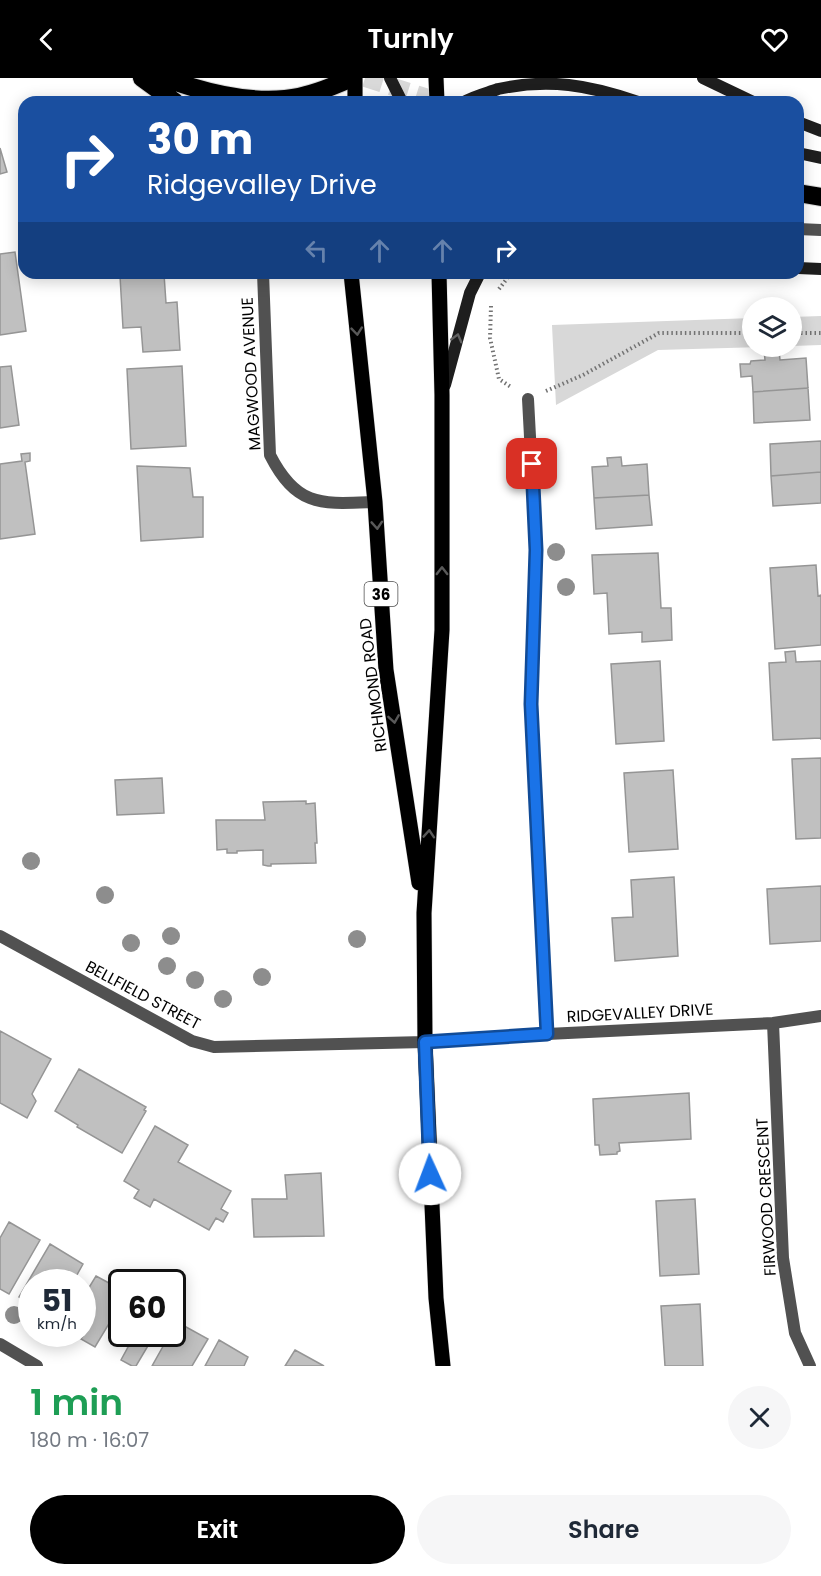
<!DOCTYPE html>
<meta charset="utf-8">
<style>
:root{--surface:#fff;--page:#f6f6f7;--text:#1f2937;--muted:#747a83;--accent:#000}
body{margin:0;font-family:Poppins,sans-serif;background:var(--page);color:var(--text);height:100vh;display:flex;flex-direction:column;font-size:22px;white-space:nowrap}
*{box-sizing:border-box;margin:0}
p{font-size:20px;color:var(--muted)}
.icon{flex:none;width:33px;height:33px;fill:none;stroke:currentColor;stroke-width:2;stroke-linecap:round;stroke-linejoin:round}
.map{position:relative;height:1288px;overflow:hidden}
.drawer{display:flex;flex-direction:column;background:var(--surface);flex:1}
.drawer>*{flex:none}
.guide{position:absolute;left:18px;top:18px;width:786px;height:183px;border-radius:18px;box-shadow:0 3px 15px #0003;background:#1a4fa0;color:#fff;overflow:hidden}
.fabs{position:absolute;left:742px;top:219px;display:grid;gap:12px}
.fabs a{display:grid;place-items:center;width:60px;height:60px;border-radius:50%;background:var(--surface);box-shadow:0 3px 15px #0003;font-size:30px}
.speed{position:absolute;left:18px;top:1191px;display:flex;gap:12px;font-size:30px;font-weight:700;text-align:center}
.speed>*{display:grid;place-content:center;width:78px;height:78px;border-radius:50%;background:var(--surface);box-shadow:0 3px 15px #0003;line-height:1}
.speed small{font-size:15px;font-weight:400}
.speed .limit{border:3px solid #111;border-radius:9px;background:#fff;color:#111}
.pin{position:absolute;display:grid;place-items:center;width:51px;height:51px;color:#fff;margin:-26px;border-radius:12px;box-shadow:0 3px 9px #0006}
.me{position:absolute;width:66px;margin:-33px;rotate:358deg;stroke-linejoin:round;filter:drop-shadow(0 0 4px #0008)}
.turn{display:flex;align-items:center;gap:21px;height:126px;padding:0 30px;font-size:27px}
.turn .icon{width:78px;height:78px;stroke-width:2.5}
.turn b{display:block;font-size:42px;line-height:51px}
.lanes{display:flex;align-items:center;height:57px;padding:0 30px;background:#0003;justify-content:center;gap:30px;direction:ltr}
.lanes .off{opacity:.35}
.round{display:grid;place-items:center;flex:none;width:63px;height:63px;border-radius:32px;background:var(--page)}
.summary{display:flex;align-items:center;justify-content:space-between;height:102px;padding:0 30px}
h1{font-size:36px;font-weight:600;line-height:45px;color:#1e9e55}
.button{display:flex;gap:12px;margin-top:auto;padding:12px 30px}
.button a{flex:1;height:69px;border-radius:36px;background:var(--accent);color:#fff;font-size:24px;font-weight:600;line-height:69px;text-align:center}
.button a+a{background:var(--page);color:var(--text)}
header{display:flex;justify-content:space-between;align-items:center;height:78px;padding:0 30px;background:var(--accent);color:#fff;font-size:27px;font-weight:600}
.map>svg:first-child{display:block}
.green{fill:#d8d8d8}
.building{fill:#c0c0c0;stroke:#959595;stroke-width:1.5}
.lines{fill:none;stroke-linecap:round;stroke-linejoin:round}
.highway-tunnel{stroke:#d9d9d9;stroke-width:18;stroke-dasharray:18 9;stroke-linecap:butt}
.primary-casing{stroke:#dbdbdb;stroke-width:16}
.highway-casing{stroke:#dbdbdb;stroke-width:20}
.path{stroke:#737373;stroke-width:4;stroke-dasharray:1.5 3;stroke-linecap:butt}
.lane{stroke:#515151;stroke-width:12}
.street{stroke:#515151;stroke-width:12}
.secondary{stroke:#1e1e1e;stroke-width:12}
.primary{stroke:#000;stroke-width:15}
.highway{stroke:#000;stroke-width:18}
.tree{fill:#8d8d8d}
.oneway{stroke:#595959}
.oneway2{stroke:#626262}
.route-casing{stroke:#114b97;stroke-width:15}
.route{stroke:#1a73e8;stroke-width:10}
.labels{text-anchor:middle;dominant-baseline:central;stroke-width:4.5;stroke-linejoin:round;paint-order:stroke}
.shield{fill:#fff;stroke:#4c4c4c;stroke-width:1.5}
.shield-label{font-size:15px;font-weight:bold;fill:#000}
.street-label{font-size:16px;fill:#000;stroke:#fff}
</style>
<header><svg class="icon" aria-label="back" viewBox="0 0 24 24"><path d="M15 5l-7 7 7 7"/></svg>Turnly<svg class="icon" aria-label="heart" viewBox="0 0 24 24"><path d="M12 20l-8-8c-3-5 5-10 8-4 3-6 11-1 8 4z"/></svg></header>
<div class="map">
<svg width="821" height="1288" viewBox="0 0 821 1288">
<rect width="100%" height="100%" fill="#fff"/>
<path class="green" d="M 821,238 L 821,267 L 792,268 L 792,239 Z
M 753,240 L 753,268 L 762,269 L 658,272 L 556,327 L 552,247 Z"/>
<path class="building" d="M 0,70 L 7,94 L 0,96 Z
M 15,174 L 26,253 L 0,257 L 0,176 Z
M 164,196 L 166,225 L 177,224 L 180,272 L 143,274 L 141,249 L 123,250 L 120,198 Z
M 779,271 L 780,282 L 806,280 L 808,310 L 753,314 L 752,298 L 741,299 L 740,286 L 750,286 L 751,283 L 765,282 L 764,272 Z
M 11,288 L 19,347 L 0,350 L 0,289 Z
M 182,288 L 186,368 L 131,371 L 127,291 Z
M 808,310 L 810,342 L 754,345 L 753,314 Z
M 821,363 L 821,394 L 771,398 L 770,366 Z
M 30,375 L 30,383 L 25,384 L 35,456 L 0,461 L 0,386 L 22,383 L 21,376 Z
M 621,379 L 622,388 L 647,386 L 649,417 L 594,420 L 592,389 L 608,388 L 607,380 Z
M 137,388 L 190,390 L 193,419 L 203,419 L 203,459 L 141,463 Z
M 821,394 L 821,425 L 773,428 L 771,398 Z
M 649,417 L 652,447 L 596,451 L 594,420 Z
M 658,475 L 661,530 L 671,530 L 672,562 L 642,564 L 642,554 L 609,556 L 607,515 L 594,516 L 592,477 Z
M 816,487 L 818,518 L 821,517 L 821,567 L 775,571 L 770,490 Z
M 795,573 L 796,584 L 821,583 L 821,662 L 821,660 L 773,662 L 769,585 L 786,584 L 785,574 Z
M 660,583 L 664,663 L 616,666 L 611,586 Z
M 821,680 L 821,760 L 796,761 L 792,681 Z
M 673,692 L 678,771 L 629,774 L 624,695 Z
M 162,700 L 164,735 L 117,737 L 115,702 Z
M 306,723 L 306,726 L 315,725 L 317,765 L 315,765 L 316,785 L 271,786 L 271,788 L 268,788 L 263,787 L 263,772 L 237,773 L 237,775 L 227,775 L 227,771 L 217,772 L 216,742 L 265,742 L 263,724 Z
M 674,799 L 678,878 L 615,883 L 612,840 L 633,839 L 631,802 Z
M 821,808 L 821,863 L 770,866 L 767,811 Z
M 0,953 L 51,981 L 32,1016 L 36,1023 L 27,1040 L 0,1025 Z
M 79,991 L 146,1029 L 144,1032 L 146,1033 L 122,1075 L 77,1049 L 78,1047 L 55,1033 Z
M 689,1015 L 691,1061 L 619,1065 L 620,1073 L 617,1074 L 617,1076 L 600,1077 L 599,1067 L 595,1067 L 593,1021 Z
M 155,1048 L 188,1067 L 178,1084 L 231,1113 L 221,1131 L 228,1135 L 223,1144 L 216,1140 L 209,1152 L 154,1121 L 150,1129 L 134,1120 L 139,1112 L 124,1103 Z
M 321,1095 L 324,1158 L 254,1159 L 252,1121 L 287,1121 L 285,1097 Z
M 695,1121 L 699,1196 L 660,1198 L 656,1123 Z
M 9,1144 L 40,1162 L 9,1216 L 0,1211 L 0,1160 Z
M 50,1166 L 83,1186 L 73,1204 L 32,1204 L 32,1226 L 19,1219 Z
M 96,1198 L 122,1212 L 122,1224 L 95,1269 L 81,1261 L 86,1253 L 82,1251 L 82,1221 Z
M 700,1226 L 703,1288 L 665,1288 L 661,1228 Z
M 177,1244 L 208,1261 L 192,1288 L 152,1288 L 170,1256 L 172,1256 Z
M 122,1245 L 122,1256 L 155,1256 L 136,1288 L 132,1288 L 121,1282 L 128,1269 L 113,1261 Z
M 219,1262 L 248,1279 L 244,1288 L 205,1288 Z
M 295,1272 L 324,1288 L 285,1288 Z"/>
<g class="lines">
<path class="highway-tunnel" d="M 365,0 L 441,24"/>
<defs>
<path id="primary" d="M 436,0 L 437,24
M 355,24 L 355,0
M 351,195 L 375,424 L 386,592 L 419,805
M 439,195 L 442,317 L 442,552 L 424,835 L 425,964 L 436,1220 L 443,1288"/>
<path id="highway" d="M 142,0 L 175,24
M 165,0 C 203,14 244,25 285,21 C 308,19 331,9 352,0
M 798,115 L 821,119"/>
</defs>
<use href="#primary" class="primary-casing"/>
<use href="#highway" class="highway-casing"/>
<path class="path" d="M 499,211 L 509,198
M 491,228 L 490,260 L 499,301 L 511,309
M 792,255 L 821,255
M 546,313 L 583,297 L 659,255 L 753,255"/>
<path class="lane" d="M 798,151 L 821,152"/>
<path class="street" d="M 263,195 L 270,377 C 297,430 322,426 375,424
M 528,321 L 536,472 L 531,626 L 547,956
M 0,858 L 192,963 L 214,969 L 425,964 L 547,956 L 773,945 L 821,938
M 773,945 L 783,1180 L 795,1255 L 810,1288
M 0,1266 L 37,1288"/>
<path class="secondary" d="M 390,0 L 402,24
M 703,0 L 753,24
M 464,24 C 474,18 487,15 498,11 C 549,0 589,7 638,24
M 798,44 L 821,53
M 798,75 L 821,80
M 798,190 L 821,191
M 445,307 L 470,215 L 480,195"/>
<use href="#primary" class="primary"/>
<use href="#highway" class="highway"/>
</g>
<g class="tree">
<circle cx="556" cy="474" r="9"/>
<circle cx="566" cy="509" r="9"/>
<circle cx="31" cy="783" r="9"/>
<circle cx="105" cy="817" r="9"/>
<circle cx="171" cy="858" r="9"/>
<circle cx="357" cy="861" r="9"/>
<circle cx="131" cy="865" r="9"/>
<circle cx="167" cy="888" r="9"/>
<circle cx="262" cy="899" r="9"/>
<circle cx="195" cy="902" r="9"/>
<circle cx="223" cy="921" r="9"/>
<circle cx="14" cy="1237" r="9"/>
</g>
<defs><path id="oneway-chevron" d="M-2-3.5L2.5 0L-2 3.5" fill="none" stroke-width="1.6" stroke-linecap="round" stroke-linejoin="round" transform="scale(1.5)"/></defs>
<g class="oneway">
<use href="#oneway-chevron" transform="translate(357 253) rotate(84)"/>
<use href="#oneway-chevron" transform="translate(377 447) rotate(86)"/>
<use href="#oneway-chevron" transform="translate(442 493) rotate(-90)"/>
<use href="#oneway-chevron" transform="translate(394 641) rotate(81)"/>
<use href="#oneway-chevron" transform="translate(429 756) rotate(-86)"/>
</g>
<use class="oneway2" href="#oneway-chevron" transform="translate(457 260) rotate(-75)"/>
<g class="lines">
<defs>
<path id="route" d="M 430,1096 L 425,964 L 547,956 L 531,626 L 536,472 L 532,386"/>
</defs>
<use href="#route" class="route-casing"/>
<use href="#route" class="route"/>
</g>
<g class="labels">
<rect class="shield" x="364.5" y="504" width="33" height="24" rx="4.5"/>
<g class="shield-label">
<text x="381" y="516">36</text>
</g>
<g class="street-label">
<text transform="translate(251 296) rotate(-93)">MAGWOOD AVENUE</text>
<text transform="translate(373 607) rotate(-97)">RICHMOND ROAD</text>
<text transform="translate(143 917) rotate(28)">BELLFIELD STREET</text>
<text transform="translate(640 935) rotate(-3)">RIDGEVALLEY DRIVE</text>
<text transform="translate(766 1119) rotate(-93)">FIRWOOD CRESCENT</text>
</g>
</g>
</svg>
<div class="fabs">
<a><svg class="icon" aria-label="layers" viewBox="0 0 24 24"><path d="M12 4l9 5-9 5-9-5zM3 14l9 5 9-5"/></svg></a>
</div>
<div class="speed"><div>51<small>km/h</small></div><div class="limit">60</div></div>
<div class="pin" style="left:532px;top:386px;background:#d93025"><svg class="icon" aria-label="arrive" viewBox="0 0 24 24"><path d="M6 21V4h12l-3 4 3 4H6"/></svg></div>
<svg class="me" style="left:430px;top:1096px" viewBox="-20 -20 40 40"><circle r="19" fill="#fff"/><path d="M0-13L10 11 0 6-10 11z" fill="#1a73e8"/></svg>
<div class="guide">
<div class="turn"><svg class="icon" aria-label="right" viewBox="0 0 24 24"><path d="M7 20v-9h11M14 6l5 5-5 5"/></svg><div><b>30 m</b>Ridgevalley Drive</div></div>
<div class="lanes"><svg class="icon off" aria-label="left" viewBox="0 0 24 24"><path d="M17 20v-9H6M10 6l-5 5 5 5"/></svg><svg class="icon off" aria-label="ahead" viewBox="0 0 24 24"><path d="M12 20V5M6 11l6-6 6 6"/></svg><svg class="icon off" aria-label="ahead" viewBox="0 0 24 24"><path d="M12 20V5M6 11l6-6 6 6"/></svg><svg class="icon" aria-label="right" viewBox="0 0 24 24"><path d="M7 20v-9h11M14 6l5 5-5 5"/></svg></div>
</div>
</div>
<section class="drawer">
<div class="summary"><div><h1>1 min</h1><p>180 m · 16:07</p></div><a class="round"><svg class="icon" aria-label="close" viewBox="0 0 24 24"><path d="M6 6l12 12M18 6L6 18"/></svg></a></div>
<div class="button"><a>Exit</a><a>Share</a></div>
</section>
